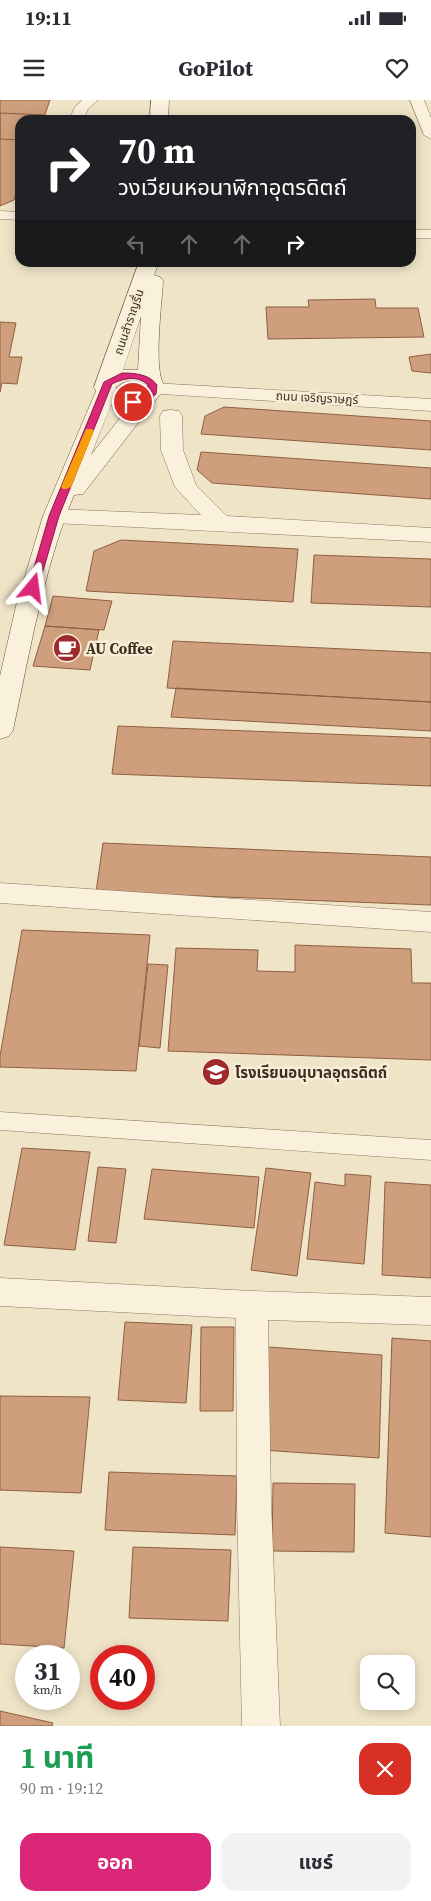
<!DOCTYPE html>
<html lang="th">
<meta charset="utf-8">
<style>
:root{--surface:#fff;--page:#f2f2f3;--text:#2b2b33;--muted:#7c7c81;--accent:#db2777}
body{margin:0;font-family:"Source Serif 4","Noto Sans Thai",serif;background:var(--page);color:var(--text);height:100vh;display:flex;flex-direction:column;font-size:19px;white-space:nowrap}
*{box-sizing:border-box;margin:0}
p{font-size:16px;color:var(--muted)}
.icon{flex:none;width:28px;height:28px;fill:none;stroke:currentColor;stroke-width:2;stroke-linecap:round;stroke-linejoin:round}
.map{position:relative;height:1626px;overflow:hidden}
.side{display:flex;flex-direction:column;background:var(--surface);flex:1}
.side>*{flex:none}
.top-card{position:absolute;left:15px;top:15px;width:401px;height:152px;border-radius:15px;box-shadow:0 2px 12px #0003;background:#202124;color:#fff;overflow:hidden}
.controls{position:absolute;left:360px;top:1555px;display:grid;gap:10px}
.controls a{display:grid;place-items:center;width:55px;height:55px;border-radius:10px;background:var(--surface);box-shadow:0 2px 12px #0003;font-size:25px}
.speed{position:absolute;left:15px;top:1545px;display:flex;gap:10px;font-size:25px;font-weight:700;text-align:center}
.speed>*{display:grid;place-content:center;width:65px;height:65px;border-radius:50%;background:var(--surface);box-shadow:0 2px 12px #0003;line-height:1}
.speed small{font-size:12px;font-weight:400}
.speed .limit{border:8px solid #d22;background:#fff;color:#111}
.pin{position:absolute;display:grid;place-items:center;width:42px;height:42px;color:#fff;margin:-21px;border:2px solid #fff;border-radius:50%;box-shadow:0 1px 5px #0007}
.me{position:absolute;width:55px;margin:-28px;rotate:16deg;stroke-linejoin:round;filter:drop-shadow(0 0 4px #0008)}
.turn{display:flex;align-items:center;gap:18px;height:105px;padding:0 20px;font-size:22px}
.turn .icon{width:65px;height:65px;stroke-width:2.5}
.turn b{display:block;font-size:35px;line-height:42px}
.lanes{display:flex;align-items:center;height:48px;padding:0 20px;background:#0003;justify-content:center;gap:25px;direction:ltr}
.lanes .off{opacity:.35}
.round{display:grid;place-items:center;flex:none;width:52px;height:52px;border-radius:15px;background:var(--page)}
.overview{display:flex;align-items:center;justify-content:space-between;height:85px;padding:0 20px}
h1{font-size:30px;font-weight:700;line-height:38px;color:#1e9e55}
.cta{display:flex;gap:10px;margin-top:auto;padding:10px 20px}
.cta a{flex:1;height:58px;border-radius:15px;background:var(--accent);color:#fff;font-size:20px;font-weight:700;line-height:58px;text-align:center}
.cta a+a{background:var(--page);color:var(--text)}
.status{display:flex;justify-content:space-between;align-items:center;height:35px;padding:0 25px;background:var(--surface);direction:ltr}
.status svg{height:14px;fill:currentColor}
header{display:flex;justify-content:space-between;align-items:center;height:65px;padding:0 20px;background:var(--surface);font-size:22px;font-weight:700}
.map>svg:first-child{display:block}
.building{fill:#cf9f7d;stroke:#8d5f41}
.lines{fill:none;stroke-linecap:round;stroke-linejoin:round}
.lane-casing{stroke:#8d765c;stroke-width:1}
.street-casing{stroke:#8d765c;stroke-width:1}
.secondary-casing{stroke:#6f573f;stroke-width:1}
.lane{fill:#faf1dc;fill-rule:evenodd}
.street{fill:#faf1dc;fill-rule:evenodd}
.secondary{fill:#faf1dc;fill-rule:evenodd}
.route{fill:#db2777;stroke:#8e194d}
.slow{fill:#f59e0b}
.labels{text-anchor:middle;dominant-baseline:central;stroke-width:5;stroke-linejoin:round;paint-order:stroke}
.far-street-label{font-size:12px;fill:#3d2e20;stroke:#f7eed8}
.poi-label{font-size:15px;font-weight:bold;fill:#3d2e20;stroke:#f7eed8;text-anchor:start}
</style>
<div class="status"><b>19:11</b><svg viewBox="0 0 49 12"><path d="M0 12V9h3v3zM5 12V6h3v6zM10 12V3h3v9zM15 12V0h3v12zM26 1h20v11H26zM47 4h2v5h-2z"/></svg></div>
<header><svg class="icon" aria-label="menu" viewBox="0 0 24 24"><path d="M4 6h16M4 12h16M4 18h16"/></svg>GoPilot<svg class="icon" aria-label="heart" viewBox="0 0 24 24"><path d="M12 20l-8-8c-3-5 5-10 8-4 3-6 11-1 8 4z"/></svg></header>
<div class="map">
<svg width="431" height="1626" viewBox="0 0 431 1626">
<rect width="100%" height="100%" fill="#f0e4c8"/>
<path class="building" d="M 0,0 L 50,0 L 43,20 L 20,20 L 20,83 L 14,100 L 0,106 Z
M 0,13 L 44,15 L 43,20 L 20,20 L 20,40 L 0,39 Z
M 375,199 L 376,208 L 418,208 L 424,237 L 268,239 L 266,207 L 309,207 L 308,200 Z
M 0,222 L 16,223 L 9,257 L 22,257 L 17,284 L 2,283 L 0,292 Z
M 431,254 L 431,273 L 412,271 L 409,257 Z
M 224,307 L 431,321 L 431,350 L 201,334 L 205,316 Z
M 201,352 L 431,368 L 431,399 L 212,383 L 197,370 Z
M 121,440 L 298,449 L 293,502 L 86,491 L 94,451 Z
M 314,455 L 431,459 L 431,507 L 311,503 Z
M 53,496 L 112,501 L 104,530 L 45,526 Z
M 45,526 L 99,530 L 90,570 L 33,566 Z
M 173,541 L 431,553 L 431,602 L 167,588 Z
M 176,588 L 431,602 L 431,631 L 171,617 Z
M 118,626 L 431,638 L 431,686 L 112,674 Z
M 103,743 L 431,757 L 431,805 L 96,792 Z
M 22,830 L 150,835 L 136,971 L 0,967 L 0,956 Z
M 295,845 L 411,849 L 412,883 L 431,883 L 431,960 L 168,951 L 176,848 L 258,850 L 257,871 L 295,872 Z
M 148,864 L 168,865 L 160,948 L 139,946 Z
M 22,1048 L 90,1052 L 75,1150 L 4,1145 Z
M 98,1067 L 126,1069 L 116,1143 L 88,1141 Z
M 266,1068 L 311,1073 L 297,1176 L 251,1170 Z
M 152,1069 L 259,1077 L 254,1128 L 144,1119 Z
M 345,1074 L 371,1076 L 364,1164 L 307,1159 L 315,1082 L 345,1086 Z
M 385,1082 L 431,1085 L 431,1178 L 382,1175 Z
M 125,1222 L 192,1225 L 186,1303 L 118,1300 Z
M 201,1227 L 234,1227 L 233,1311 L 200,1311 Z
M 392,1238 L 431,1241 L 431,1437 L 385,1433 Z
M 268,1247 L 382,1255 L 379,1358 L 262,1350 Z
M 0,1296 L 90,1297 L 81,1393 L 0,1390 Z
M 109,1372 L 237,1376 L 235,1435 L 105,1430 Z
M 273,1383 L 355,1384 L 354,1452 L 272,1451 Z
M 0,1447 L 74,1451 L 64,1548 L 0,1544 Z
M 133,1447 L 231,1450 L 228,1521 L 129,1518 Z
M 0,1611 L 53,1623 L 52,1626 L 0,1626 Z"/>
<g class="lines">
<defs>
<path id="lane" d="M 82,0 L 98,0 L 88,9 L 83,20 L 69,20 L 75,7 Z
M 410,0 L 424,0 L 431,18 L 431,39 L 424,35 Z
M 0,111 L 20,112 L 20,120 L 0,119 Z
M 411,130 L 431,130 L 431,138 L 411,138 Z
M 0,1012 L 431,1040 L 431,1060 L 0,1030 Z"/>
<path id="street" d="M 153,283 L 431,299 L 431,311 L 146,293 L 142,289 L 146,285 Z
M 171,310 L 179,311 L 182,316 L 183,350 L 196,385 L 227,416 L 431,428 L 431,442 L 54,423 L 46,421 L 43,416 L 46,411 L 54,409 L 201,415 L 175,387 L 161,350 L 160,316 L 163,311 Z
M 0,783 L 431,812 L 431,832 L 0,803 Z
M 0,1178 L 252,1191 L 431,1197 L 431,1225 L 268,1220 L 271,1402 L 280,1626 L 242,1626 L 237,1402 L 236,1218 L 0,1206 Z"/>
<path id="secondary" d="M 151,0 L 169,0 L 168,20 L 150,20 Z
M 139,162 L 159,162 L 154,175 L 160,177 L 163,181 C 162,203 153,269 164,285 L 162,292 L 83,394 L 74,395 C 43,470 30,552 13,630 L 9,636 L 0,639 L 0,576 L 16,506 L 43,416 L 96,291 L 94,287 ZM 141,216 L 138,270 L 123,270 ZM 132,281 L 142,286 L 141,292 L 136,296 L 118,293 L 116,287 L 124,282 ZM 111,305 L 128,308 L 91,355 Z"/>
</defs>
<use href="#lane" class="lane-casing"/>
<use href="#street" class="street-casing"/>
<use href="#secondary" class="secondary-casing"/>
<use href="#lane" class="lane"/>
<use href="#street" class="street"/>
<use href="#secondary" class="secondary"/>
</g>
<path class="route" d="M 122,273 C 135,273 149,274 157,285 L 156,294 C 149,300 140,305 130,304 L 130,300 L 139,298 L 147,292 L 148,285 C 138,275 124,278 112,284 L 59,416 L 38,488 L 33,491 L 29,490 L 28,488 L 49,416 L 104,282 Z"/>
<path class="slow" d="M 86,329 L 92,329 L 94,331 L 71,387 L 66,389 L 63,389 L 61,387 Z"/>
<defs>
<symbol id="cafe-disc" viewBox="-11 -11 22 22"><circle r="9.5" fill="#9e2a2b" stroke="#f7eed8"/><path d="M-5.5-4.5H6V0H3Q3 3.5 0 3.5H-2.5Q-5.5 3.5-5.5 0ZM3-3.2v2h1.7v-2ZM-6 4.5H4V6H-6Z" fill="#fff"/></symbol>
<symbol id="school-disc" viewBox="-11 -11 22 22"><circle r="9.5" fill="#9e2a2b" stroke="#f7eed8"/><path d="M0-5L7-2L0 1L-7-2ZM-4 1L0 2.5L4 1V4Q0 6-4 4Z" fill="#fff"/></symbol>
</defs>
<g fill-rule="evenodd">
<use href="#cafe-disc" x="51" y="532" width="32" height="32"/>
<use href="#school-disc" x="200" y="956" width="32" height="32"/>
</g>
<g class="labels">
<g class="far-street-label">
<text transform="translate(129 222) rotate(-71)">ถนนสำราญรื่น</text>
<text transform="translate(317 298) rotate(3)">ถนน เจริญราษฎร์</text>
</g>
<g class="poi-label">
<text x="86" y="548">AU Coffee</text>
<text x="235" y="972">โรงเรียนอนุบาลอุตรดิตถ์</text>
</g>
</g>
</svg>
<div class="controls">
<a><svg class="icon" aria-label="search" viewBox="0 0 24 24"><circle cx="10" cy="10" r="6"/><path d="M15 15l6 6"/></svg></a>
</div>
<div class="speed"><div>31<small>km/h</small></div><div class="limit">40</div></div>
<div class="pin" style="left:133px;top:302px;background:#d93025"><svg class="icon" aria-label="arrive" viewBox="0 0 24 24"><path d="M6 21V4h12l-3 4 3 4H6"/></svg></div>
<svg class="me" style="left:33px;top:488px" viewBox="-20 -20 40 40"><path d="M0-17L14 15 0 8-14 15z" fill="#db2777" stroke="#fff" stroke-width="4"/></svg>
<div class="top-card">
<div class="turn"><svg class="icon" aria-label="right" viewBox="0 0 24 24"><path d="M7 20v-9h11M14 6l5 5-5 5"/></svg><div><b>70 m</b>วงเวียนหอนาฬิกาอุตรดิตถ์</div></div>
<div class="lanes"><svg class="icon off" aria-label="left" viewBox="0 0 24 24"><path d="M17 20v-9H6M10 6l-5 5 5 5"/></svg><svg class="icon off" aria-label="ahead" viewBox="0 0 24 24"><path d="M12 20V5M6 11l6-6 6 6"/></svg><svg class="icon off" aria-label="ahead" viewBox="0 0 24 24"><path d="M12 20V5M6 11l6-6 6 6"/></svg><svg class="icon" aria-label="right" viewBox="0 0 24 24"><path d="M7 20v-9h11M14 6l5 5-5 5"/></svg></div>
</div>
</div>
<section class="side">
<div class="overview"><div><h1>1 นาที</h1><p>90 m · 19:12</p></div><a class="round" style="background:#d93025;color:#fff"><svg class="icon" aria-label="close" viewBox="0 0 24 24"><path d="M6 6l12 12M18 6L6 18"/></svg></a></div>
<div class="cta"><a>ออก</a><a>แชร์</a></div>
</section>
